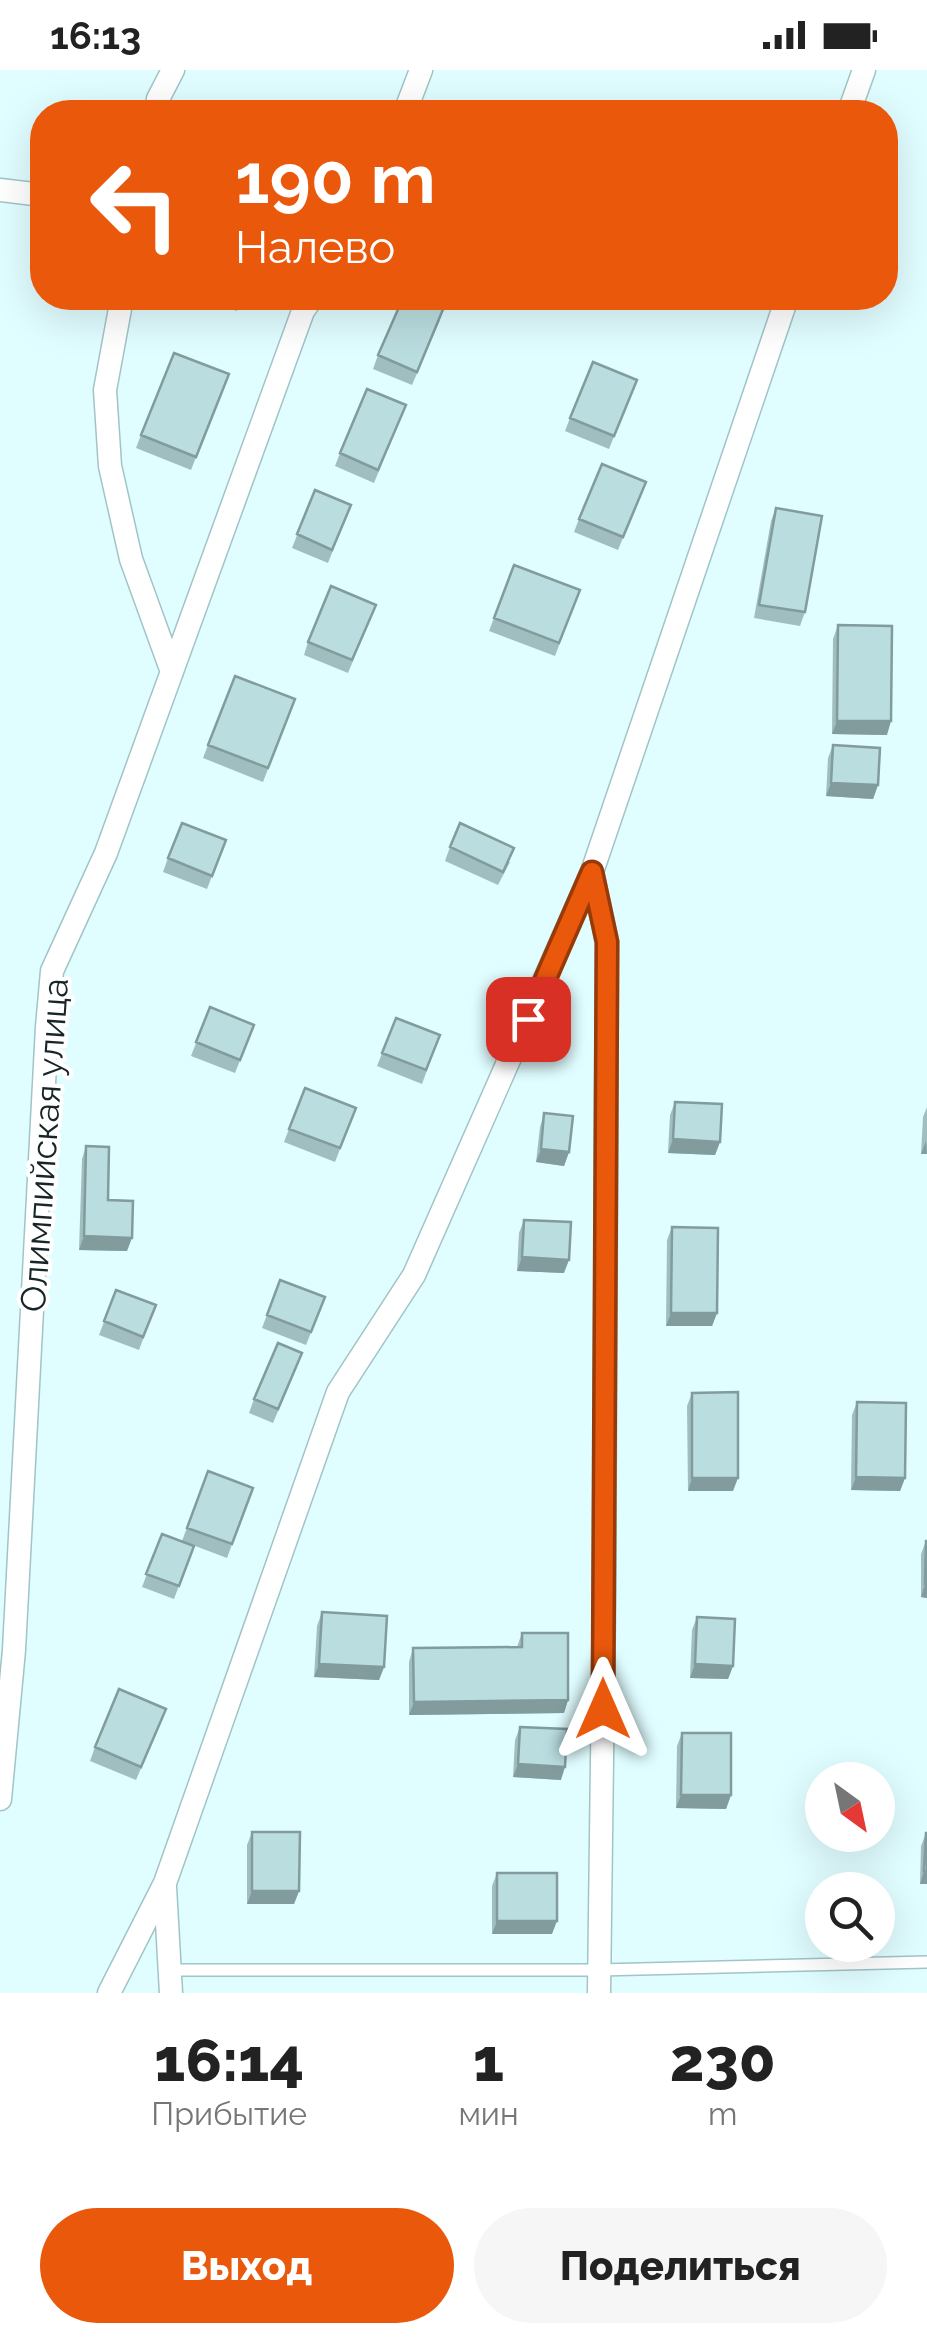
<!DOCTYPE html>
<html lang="ru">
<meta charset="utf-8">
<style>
:root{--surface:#fff;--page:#f6f6f6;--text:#222;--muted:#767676;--accent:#ea580c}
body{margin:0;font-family:Raleway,sans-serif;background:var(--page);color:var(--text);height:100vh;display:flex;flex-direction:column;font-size:38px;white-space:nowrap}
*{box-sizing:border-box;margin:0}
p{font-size:32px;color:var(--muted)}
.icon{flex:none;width:55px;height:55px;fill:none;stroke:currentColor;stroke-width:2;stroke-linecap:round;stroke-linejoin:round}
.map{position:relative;height:1923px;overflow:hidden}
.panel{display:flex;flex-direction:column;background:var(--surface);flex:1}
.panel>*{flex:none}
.guide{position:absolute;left:30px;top:30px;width:868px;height:210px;border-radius:40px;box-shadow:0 10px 40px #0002;background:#ea580c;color:#fff;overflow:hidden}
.needle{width:65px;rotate:147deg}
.fabs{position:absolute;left:805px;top:1692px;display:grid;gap:20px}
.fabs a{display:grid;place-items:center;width:90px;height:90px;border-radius:50%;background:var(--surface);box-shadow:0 10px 40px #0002;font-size:50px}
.pin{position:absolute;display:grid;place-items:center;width:85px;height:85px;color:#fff;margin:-42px;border-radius:20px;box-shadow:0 5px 15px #0006}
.me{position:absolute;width:110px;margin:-55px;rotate:0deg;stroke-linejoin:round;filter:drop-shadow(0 0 8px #0008)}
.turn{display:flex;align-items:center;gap:35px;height:210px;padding:0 40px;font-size:45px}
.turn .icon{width:130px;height:130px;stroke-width:2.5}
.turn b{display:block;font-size:70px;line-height:85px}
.eta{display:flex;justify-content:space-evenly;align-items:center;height:170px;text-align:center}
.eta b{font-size:60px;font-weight:800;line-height:70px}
.button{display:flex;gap:20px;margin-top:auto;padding:20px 40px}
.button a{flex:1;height:115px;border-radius:60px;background:var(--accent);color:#fff;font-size:40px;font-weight:800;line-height:115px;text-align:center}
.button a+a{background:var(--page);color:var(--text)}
.status{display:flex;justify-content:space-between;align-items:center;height:70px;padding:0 50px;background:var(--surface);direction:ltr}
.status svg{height:28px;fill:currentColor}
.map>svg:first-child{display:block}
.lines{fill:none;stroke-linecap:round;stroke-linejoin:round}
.service-casing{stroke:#a1c4c6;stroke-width:14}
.minor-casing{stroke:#a1c4c6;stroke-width:25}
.service{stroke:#fff;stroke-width:11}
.minor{stroke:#fff;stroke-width:22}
.wall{fill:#a0bec0}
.shaded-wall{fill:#829b9c}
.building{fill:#badddf;stroke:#829b9c;stroke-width:2.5}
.route-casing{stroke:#983908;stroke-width:25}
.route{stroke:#ea580c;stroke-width:18}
.labels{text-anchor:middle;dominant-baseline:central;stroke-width:8;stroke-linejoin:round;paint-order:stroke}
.street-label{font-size:35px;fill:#182526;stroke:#fff}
</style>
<div class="status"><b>16:13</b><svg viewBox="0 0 49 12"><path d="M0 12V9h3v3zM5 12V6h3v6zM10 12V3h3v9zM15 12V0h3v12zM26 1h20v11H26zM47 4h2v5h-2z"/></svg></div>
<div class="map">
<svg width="927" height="1923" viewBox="0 0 927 1923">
<rect width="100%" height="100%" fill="#e0fdff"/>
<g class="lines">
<defs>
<path id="service" d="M 171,1900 L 599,1900 L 927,1892"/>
<path id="minor" d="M 156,42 L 158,29 L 173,0
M 405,42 L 421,0
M 849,42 L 864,0
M 0,120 L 42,125
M 122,228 L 105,320 L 110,396 L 131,489 L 172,602
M 592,802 L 607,872 L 604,1534 L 599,1923
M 0,1729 L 14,1580 L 47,957 L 52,901 L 106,783 L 303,241 L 312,228
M 165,1817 L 171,1923
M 109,1923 L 165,1813 L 338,1322 L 414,1205 L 592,802 L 787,228"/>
</defs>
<use href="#service" class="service-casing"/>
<use href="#minor" class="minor-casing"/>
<use href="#service" class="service"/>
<use href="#minor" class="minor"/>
</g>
<path class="wall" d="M 202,228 L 243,228 L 237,241 Z
M 440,250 L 412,315 L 373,299 L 378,285 Z
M 229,304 L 191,400 L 136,378 L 141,365 Z
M 637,310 L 609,379 L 565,361 L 570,348 Z
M 406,335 L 374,413 L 335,396 L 340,383 Z
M 646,412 L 618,480 L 574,462 L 579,449 Z
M 315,420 L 351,435 L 328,493 L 292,478 Z
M 776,438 L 805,542 L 800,556 L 754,548 L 771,451 Z
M 514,495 L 580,520 L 555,586 L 489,561 Z
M 371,548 L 348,603 L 304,585 L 308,572 Z
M 838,555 L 887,665 L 832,664 L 833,569 Z
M 295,629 L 263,712 L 203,688 L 208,675 Z
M 833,675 L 878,715 L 873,729 L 826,726 L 828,688 Z
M 226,770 L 207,819 L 163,802 L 168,788 Z
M 450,777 L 510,792 L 498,815 L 445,791 Z
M 210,937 L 254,955 L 235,1003 L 191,986 Z
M 396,948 L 440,965 L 422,1014 L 377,996 Z
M 675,1032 L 720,1072 L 715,1085 L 668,1083 L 670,1045 Z
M 927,1037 L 927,1084 L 921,1084 L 923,1047 Z
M 356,1038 L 335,1092 L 284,1072 L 289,1059 Z
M 544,1043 L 569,1082 L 564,1096 L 536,1092 L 540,1057 Z
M 86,1076 L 108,1130 L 127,1181 L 79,1180 L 82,1089 Z
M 524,1150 L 564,1203 L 517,1201 L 519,1163 Z
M 672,1157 L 717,1243 L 712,1256 L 666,1256 L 667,1170 Z
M 280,1210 L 325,1227 L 306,1275 L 262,1258 Z
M 116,1220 L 156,1235 L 139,1280 L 99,1265 Z
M 297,1297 L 273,1353 L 249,1343 L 254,1329 Z
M 692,1323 L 733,1421 L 688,1421 L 687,1336 Z
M 857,1332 L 905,1408 L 900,1421 L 851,1420 L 852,1345 Z
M 208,1401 L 253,1418 L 227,1488 L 182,1471 Z
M 162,1464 L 194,1476 L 174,1529 L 142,1517 Z
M 926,1471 L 927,1528 L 921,1527 L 921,1484 Z
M 322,1542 L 384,1597 L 379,1610 L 314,1607 L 317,1556 Z
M 697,1547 L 733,1596 L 728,1609 L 690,1608 L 692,1560 Z
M 522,1563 L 568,1630 L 564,1643 L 409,1645 L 409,1592 L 413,1578 L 517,1577 Z
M 161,1652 L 136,1710 L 90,1691 L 95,1677 Z
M 520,1657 L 561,1710 L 513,1707 L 515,1670 Z
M 682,1663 L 731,1725 L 726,1739 L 676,1738 L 677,1676 Z
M 252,1762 L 299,1821 L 294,1834 L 247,1834 L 247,1775 Z
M 926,1763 L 927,1814 L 920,1814 L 921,1776 Z
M 497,1803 L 552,1864 L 492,1864 L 492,1816 Z"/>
<path class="shaded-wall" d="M 837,651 L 891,651 L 887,665 L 832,664 Z
M 831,713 L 878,715 L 873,729 L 826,726 Z
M 673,1069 L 720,1072 L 715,1085 L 668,1083 Z
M 926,1071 L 927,1084 L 921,1084 Z
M 541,1079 L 569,1082 L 564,1096 L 536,1092 Z
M 84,1166 L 132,1168 L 127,1181 L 79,1180 Z
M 522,1187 L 569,1190 L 564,1203 L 517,1201 Z
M 671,1243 L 717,1243 L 712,1256 L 666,1256 Z
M 856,1407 L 905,1408 L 900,1421 L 851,1420 Z
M 692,1408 L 738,1408 L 733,1421 L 688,1421 Z
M 925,1514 L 927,1514 L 927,1528 L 921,1527 Z
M 319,1594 L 384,1597 L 379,1610 L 314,1607 Z
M 695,1594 L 733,1596 L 728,1609 L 690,1608 Z
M 568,1630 L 564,1643 L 409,1645 L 414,1632 Z
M 518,1694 L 565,1697 L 561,1710 L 513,1707 Z
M 681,1725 L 731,1725 L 726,1739 L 676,1738 Z
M 924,1801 L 927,1801 L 927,1814 L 920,1814 Z
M 252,1821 L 299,1821 L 294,1834 L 247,1834 Z
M 497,1851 L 557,1851 L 552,1864 L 492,1864 Z"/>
<path class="building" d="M 403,228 L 421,228 L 444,237 L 417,302 L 378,285 Z
M 174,283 L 229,304 L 196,387 L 141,365 Z
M 593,292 L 637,310 L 614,366 L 570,348 Z
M 367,319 L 406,335 L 378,400 L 340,383 Z
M 602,394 L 646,412 L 623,467 L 579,449 Z
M 315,420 L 351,435 L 332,480 L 297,464 Z
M 776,438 L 822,446 L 805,542 L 759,535 Z
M 514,495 L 580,520 L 559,573 L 494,548 Z
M 331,516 L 376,535 L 352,590 L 308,572 Z
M 838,555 L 892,556 L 891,651 L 837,651 Z
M 235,606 L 295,629 L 268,698 L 208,675 Z
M 833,675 L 880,678 L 878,715 L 831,713 Z
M 182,753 L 226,770 L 212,806 L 168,788 Z
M 460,753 L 514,778 L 503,802 L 450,777 Z
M 210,937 L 254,955 L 240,990 L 196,972 Z
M 396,948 L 440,965 L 426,1000 L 382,983 Z
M 305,1018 L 356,1038 L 340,1078 L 289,1059 Z
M 675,1032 L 722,1034 L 720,1072 L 673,1069 Z
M 544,1043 L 573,1046 L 569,1082 L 541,1079 Z
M 86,1076 L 109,1077 L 108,1130 L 133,1131 L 132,1168 L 84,1166 Z
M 524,1150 L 571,1152 L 569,1190 L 522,1187 Z
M 672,1157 L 718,1158 L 717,1243 L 671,1243 Z
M 280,1210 L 325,1227 L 311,1262 L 267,1245 Z
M 116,1220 L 156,1235 L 143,1267 L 104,1251 Z
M 278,1273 L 302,1283 L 278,1339 L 254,1329 Z
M 738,1322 L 738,1408 L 692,1408 L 692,1323 Z
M 857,1332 L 906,1333 L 905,1408 L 856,1407 Z
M 208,1401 L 253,1418 L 232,1474 L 187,1458 Z
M 162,1464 L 194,1476 L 179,1516 L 146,1504 Z
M 926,1471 L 927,1471 L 927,1514 L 925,1514 Z
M 322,1542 L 387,1546 L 384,1597 L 319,1594 Z
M 697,1547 L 735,1549 L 733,1596 L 695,1594 Z
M 522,1563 L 568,1563 L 568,1630 L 414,1632 L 413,1578 L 522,1577 Z
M 119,1619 L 166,1639 L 141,1697 L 95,1677 Z
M 520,1657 L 567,1659 L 565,1697 L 518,1694 Z
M 682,1663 L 731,1663 L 731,1725 L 681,1725 Z
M 252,1762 L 300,1762 L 299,1821 L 252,1821 Z
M 926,1763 L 927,1763 L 927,1801 L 924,1801 Z
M 497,1803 L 557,1803 L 557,1851 L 497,1851 Z"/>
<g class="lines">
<defs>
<path id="route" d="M 528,949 L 592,802 L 607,872 L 603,1639"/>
</defs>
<use href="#route" class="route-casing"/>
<use href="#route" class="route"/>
</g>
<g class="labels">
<g class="street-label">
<text transform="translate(44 1075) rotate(-86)">Олимпийская улица</text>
</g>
</g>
</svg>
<div class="fabs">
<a><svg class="needle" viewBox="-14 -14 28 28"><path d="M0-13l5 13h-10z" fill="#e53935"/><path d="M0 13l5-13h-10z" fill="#767676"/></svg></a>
<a><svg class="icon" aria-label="search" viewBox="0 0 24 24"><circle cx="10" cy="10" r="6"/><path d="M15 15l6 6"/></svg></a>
</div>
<div class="pin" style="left:528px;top:949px;background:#d93025"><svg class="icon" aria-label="arrive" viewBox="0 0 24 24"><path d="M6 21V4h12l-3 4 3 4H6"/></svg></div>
<svg class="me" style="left:603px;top:1639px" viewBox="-20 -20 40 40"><path d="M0-17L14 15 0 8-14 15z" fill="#ea580c" stroke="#fff" stroke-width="4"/></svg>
<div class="guide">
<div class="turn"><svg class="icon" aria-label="left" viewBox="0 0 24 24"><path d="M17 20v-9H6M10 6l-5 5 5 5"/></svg><div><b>190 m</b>Налево</div></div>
</div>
</div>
<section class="panel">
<div class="eta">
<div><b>16:14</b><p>Прибытие</p></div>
<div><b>1</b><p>мин</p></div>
<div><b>230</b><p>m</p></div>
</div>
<div class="button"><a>Выход</a><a>Поделиться</a></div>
</section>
